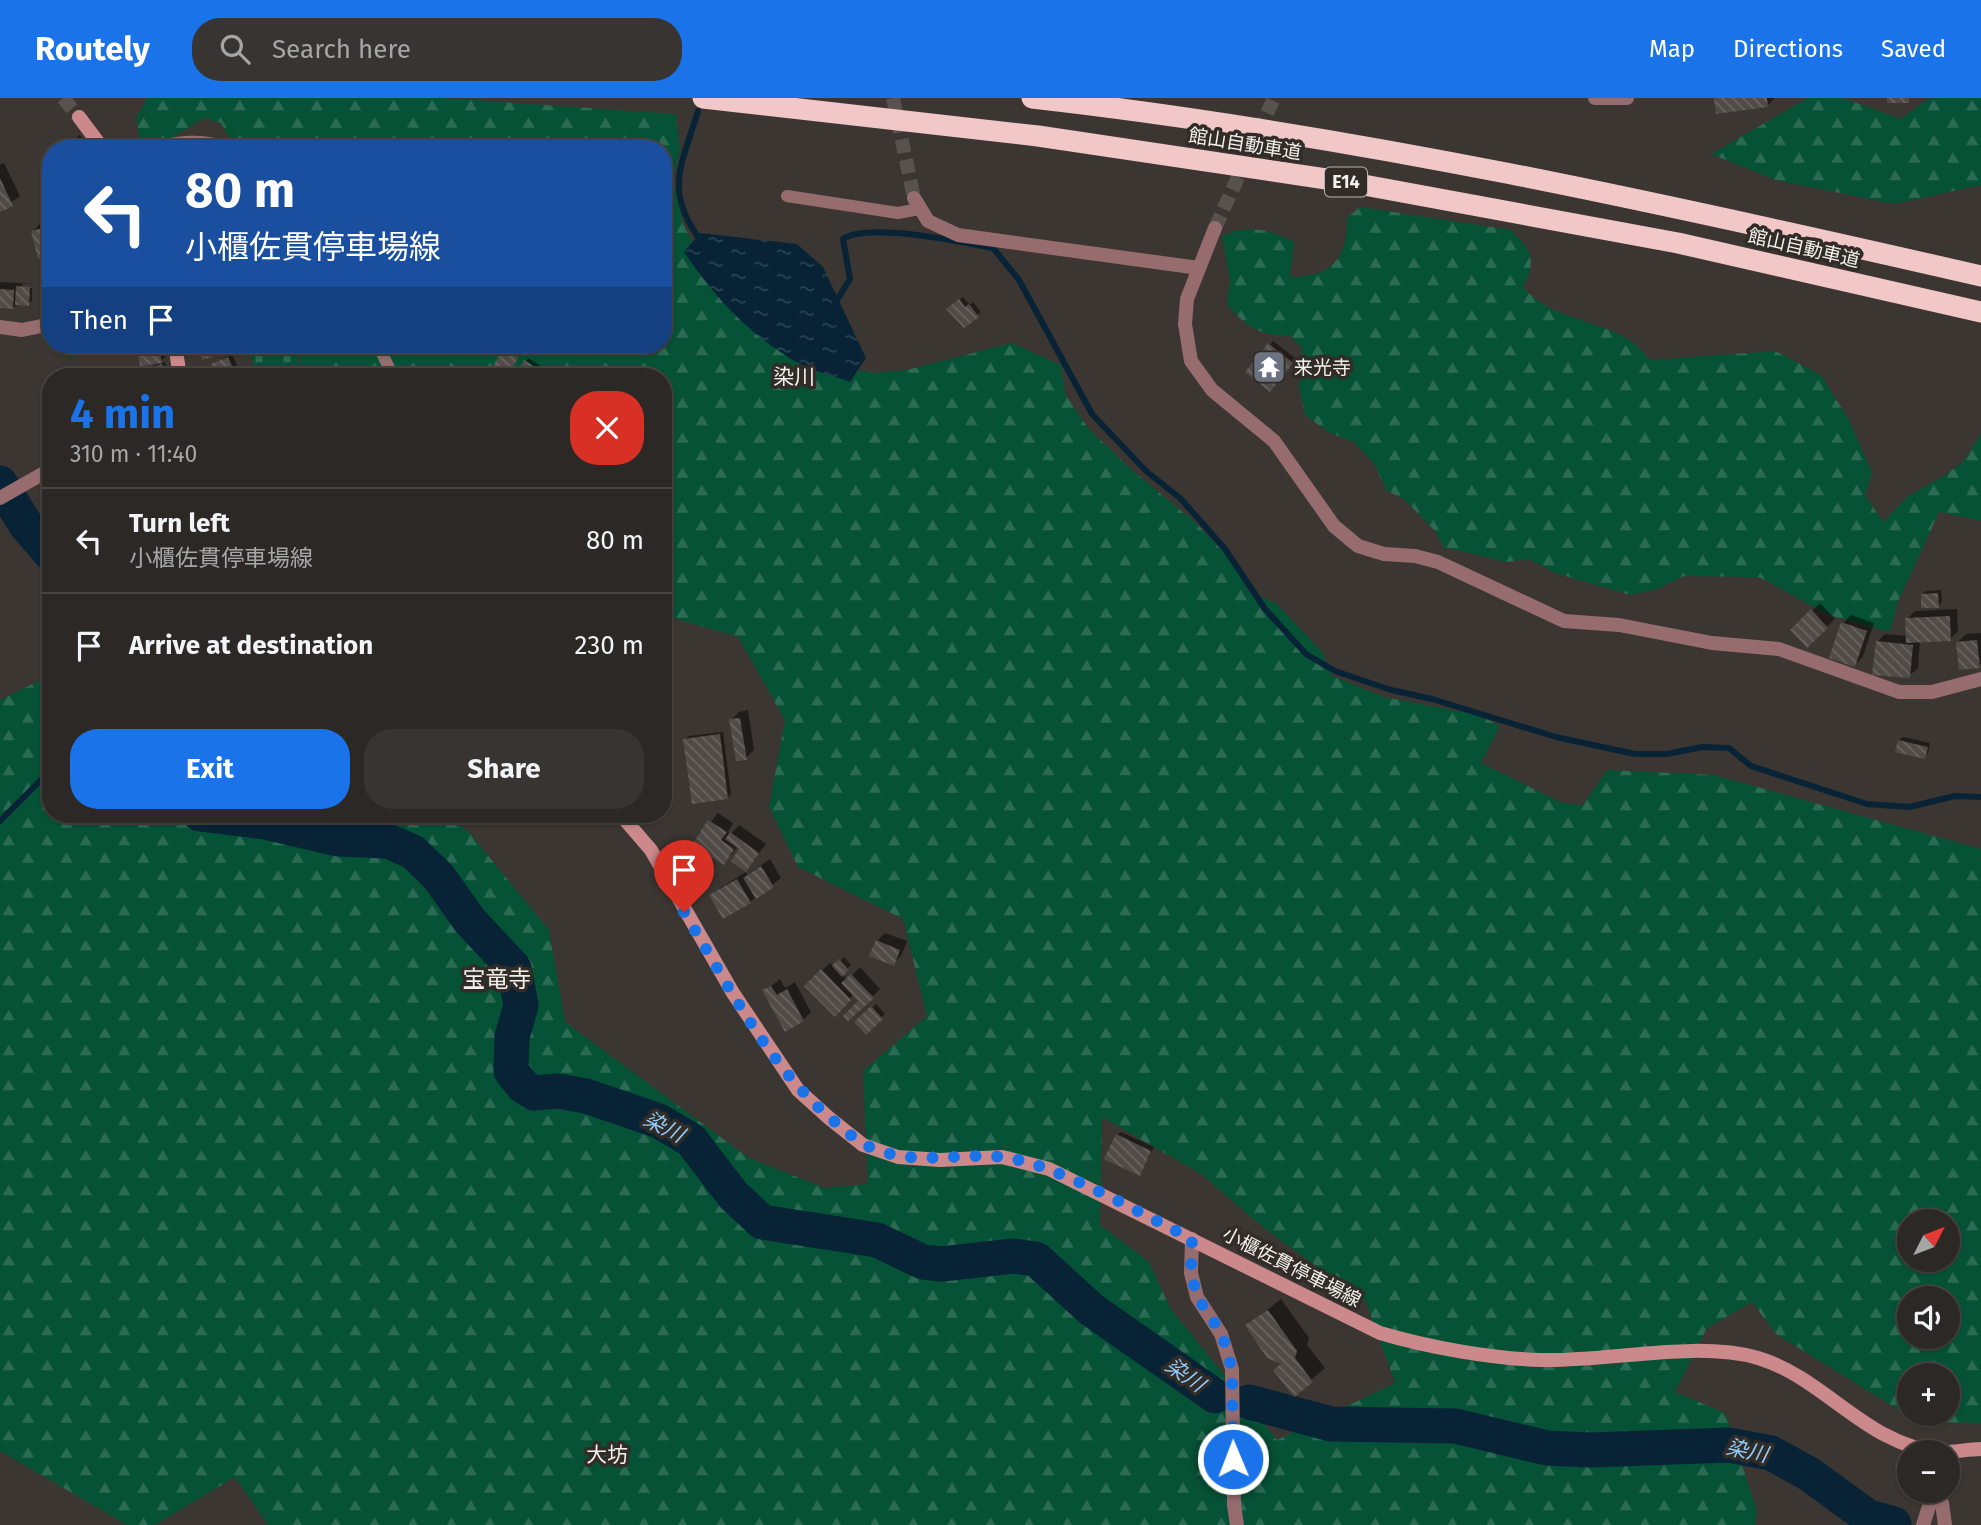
<!DOCTYPE html>
<meta charset="utf-8">
<style>
:root{--surface:#2c2825;--page:#383432;--text:#f1f3f6;--muted:#a6a6a7;--line:#484442;--accent:#1a73e8}
body{margin:0;font-family:"Fira Sans","Noto Sans JP",sans-serif;background:var(--page);color:var(--text);height:100vh;display:flex;flex-direction:column;font-size:26px;white-space:nowrap}
*{box-sizing:border-box;margin:0}
p{font-size:23px;color:var(--muted)}
.icon{flex:none;width:38px;height:38px;fill:none;stroke:currentColor;stroke-width:2;stroke-linecap:round;stroke-linejoin:round}
.map{position:relative;flex:1;overflow:hidden}
.sheet{position:absolute;left:42px;top:270px;width:630px;height:455px;display:flex;flex-direction:column;background:var(--surface);border-radius:28px;box-shadow:0 2px 5px #0004,0 0 0 2px var(--line)}
.sheet>*{flex:none}
.hud{position:absolute;left:42px;top:42px;width:630px;height:214px;border-radius:28px;box-shadow:0 2px 5px #0004,0 0 0 2px var(--line);background:#1a4fa0;color:#fff;overflow:hidden}
.needle{width:46px;rotate:48deg}
.buttons{position:absolute;left:1897px;top:1111px;display:grid;gap:14px}
.buttons a{display:grid;place-items:center;width:63px;height:63px;border-radius:50%;background:var(--surface);box-shadow:0 2px 5px #0004,0 0 0 2px var(--line);font-size:35px}
.pin{position:absolute;display:grid;place-items:center;width:60px;height:60px;color:#fff;margin:-72px -30px;border-radius:50% 50% 50% 0;rotate:-45deg;box-shadow:0 0 7px #0007}
.pin .icon{rotate:45deg}
.me{position:absolute;width:77px;margin:-38px;rotate:359deg;stroke-linejoin:round;filter:drop-shadow(0 0 5px #0008)}
.turn{display:flex;align-items:center;gap:24px;height:147px;padding:0 28px;font-size:32px}
.turn .icon{width:91px;height:91px;stroke-width:2.5}
.turn b{display:block;font-size:49px;line-height:60px}
.then{display:flex;align-items:center;height:66px;padding:0 28px;background:#0003;gap:14px;font-size:26px}
.round{display:grid;place-items:center;flex:none;width:74px;height:74px;border-radius:28px;background:var(--page)}
.head{display:flex;align-items:center;justify-content:space-between;height:119px;padding:0 28px}
h1{font-size:42px;font-weight:700;line-height:52px;color:var(--accent)}
.primary-button{display:flex;gap:14px;margin-top:auto;padding:14px 28px}
.primary-button a{flex:1;height:80px;border-radius:28px;background:var(--accent);color:#fff;font-size:28px;font-weight:700;line-height:80px;text-align:center}
.primary-button a+a{background:var(--page);color:var(--text)}
ul{padding:0;list-style:none}
li{display:flex;align-items:center;gap:21px;height:105px;padding:0 28px;border-top:2px solid var(--line)}
li div{flex:1}
li b{display:block;font-size:26px}
li em{font-style:normal}
header{display:flex;align-items:center;gap:42px;box-sizing:border-box;height:98px;padding:0 35px;background:var(--accent);color:#fff}
header strong{font-size:33px}
nav{display:flex;gap:38px;margin-inline-start:auto;font-size:24px}
.search{width:490px;height:63px;background:var(--page);display:flex;align-items:center;gap:18px;box-sizing:border-box;padding:0 24px;border-radius:28px;color:var(--muted);font-size:26px}
.map>svg:first-child{display:block}
.forest{fill:url(#forest-firs);fill-rule:evenodd}
.cemetery{fill:url(#cemetery-stones)}
.water{fill:url(#water-ripples)}
.shadow{fill:#0007}
.lines{fill:none;stroke-linecap:round;stroke-linejoin:round}
.stream{stroke:#082336;stroke-width:6}
.river{stroke:#082336;stroke-width:35}
.building{fill:url(#building-back-hatch)}
.street-tunnel{stroke:#57524d;stroke-width:14;stroke-dasharray:14 7;stroke-linecap:butt}
.secondary-tunnel{stroke:#57524d;stroke-width:14;stroke-dasharray:14 7;stroke-linecap:butt}
.lane{stroke:#966c6e;stroke-width:12}
.street{stroke:#966c6e;stroke-width:14}
.secondary{stroke:#cb898c;stroke-width:14}
.highway{stroke:#f2c7c8;stroke-width:21}
.route{stroke:#1a73e8;stroke-width:12;stroke-dasharray:0 21.6}
.labels{text-anchor:middle;dominant-baseline:central;stroke-width:7;stroke-linejoin:round;paint-order:stroke}
.shield{fill:#312c27;stroke:#b9b4b1;stroke-width:2}
.shield-label{font-size:18px;font-weight:bold;fill:#f3efec}
.street-label{font-size:19px;fill:#f3efec;stroke:#312c27}
.poi-label{font-size:19px;fill:#f3efec;stroke:#312c27;text-anchor:start}
.neighbourhood-label{font-size:21px;fill:#f3efec;stroke:#312c27}
.water-label{font-size:21px;font-style:italic;fill:#91cdfc;stroke:#312c27}
.quarter-label{font-size:23px;fill:#f3efec;stroke:#312c27}
</style>
<header>
<strong>Routely</strong>
<div class="search"><svg class="icon" aria-label="search" viewBox="0 0 24 24"><circle cx="10" cy="10" r="6"/><path d="M15 15l6 6"/></svg>Search here</div>
<nav><a>Map</a><a>Directions</a><a>Saved</a></nav>
</header>
<div class="map">
<svg width="1981" height="1427" viewBox="0 0 1981 1427">
<defs>
<pattern id="forest-firs" width="22" height="20" patternUnits="userSpaceOnUse" patternTransform="scale(1.75)"><rect width="22" height="20" fill="#065236"/><path d="M5 1l3.5 6h-7zM16 11l3.5 6h-7z" fill="#2b6b53"/></pattern>
<pattern id="cemetery-stones" width="16" height="16" patternUnits="userSpaceOnUse" patternTransform="scale(1.75)"><rect width="16" height="16" fill="#065236"/><path d="M2 7V4a2 2 0 0 1 4 0v3zM10 15v-3a2 2 0 0 1 4 0v3z" fill="#2b6b53"/></pattern>
<pattern id="water-ripples" width="26" height="14" patternUnits="userSpaceOnUse" patternTransform="scale(1.75)"><rect width="26" height="14" fill="#082336"/><path d="M2 4q2-2 4 0t4 0M15 11q2-2 4 0t4 0" fill="none" stroke="#2c4353"/></pattern>
<pattern id="building-back-hatch" width="6" height="6" patternUnits="userSpaceOnUse" patternTransform="scale(1.75)"><rect width="6" height="6" fill="#514b47"/><path d="M-1 5l2 2M0 0l6 6M5-1l2 2" fill="none" stroke="#6a6562"/></pattern>
</defs>
<rect width="100%" height="100%" fill="#3b3631"/>
<path class="forest" d="M 148,0 L 442,0 L 676,16 L 680,53 L 673,81 L 683,126 L 702,164 L 845,270 L 874,275 L 907,272 L 1012,245 L 1061,267 L 1065,296 L 1088,330 L 1133,373 L 1196,425 L 1230,461 L 1249,494 L 1277,506 L 1323,555 L 1332,578 L 1384,599 L 1479,617 L 1500,628 L 1481,665 L 1562,705 L 1583,707 L 1607,672 L 1714,677 L 1981,751 L 1981,1325 L 1918,1324 L 1776,1236 L 1752,1204 L 1707,1230 L 1675,1294 L 1725,1315 L 1757,1413 L 1755,1427 L 268,1427 L 235,1379 L 155,1427 L 127,1427 L 0,1353 L 0,602 L 51,577 L 51,716 L 449,716 L 472,738 L 549,832 L 565,924 L 749,1060 L 825,1090 L 868,1086 L 863,973 L 927,918 L 903,821 L 798,769 L 769,709 L 785,622 L 738,539 L 663,517 L 663,278 L 298,278 L 302,247 L 663,247 L 663,51 L 236,51 L 221,25 L 204,20 C 183,32 164,50 140,41 L 136,19 ZM 1102,1019 L 1201,1076 L 1265,1131 L 1366,1204 L 1395,1285 L 1277,1342 L 1170,1210 L 1149,1164 L 1100,1127 ZM 1909,1124 L 1948,1124 L 1948,1162 L 1909,1162 ZM 1909,1200 L 1948,1200 L 1948,1239 L 1909,1239 ZM 1909,1278 L 1948,1278 L 1948,1316 L 1909,1316 Z
M 1808,0 L 1843,0 L 1901,21 L 1929,0 L 1981,0 L 1981,87 L 1894,106 L 1776,82 L 1711,56 Z
M 1360,109 L 1511,132 C 1532,153 1537,162 1523,189 C 1549,220 1593,221 1626,240 C 1635,245 1643,255 1651,262 L 1775,253 L 1821,277 L 1849,322 L 1872,375 L 1865,397 L 1883,424 L 1908,398 L 1942,379 L 1963,364 L 1981,336 L 1981,423 L 1939,414 L 1897,506 L 1890,534 L 1829,517 L 1759,479 L 1684,478 L 1658,491 L 1631,497 L 1555,475 L 1529,461 L 1506,464 L 1443,449 L 1436,434 L 1405,402 L 1386,392 L 1375,367 L 1354,344 L 1330,335 L 1305,317 L 1299,289 L 1302,250 L 1290,238 C 1258,237 1249,230 1227,207 L 1230,183 L 1222,138 C 1249,126 1269,131 1294,144 L 1290,179 C 1331,179 1348,161 1347,120 Z"/>
<path class="cemetery" d="M 251,247 L 299,247 L 298,278 L 254,278 Z"/>
<path class="water" d="M 700,135 L 797,146 L 823,169 L 866,260 L 850,284 C 833,277 816,275 800,266 C 751,239 715,200 684,154 Z"/>
<path class="shadow" d="M 1716,0 L 1775,0 L 1767,8 Z
M 80,37 L 90,51 L 61,51 L 62,51 Z
M 4,65 L 20,98 L 0,112 L 0,67 Z
M 51,123 L 51,156 L 33,133 L 41,125 Z
M 0,184 L 33,186 L 22,186 L 22,190 L 32,190 L 32,203 L 13,209 L 0,209 Z
M 963,199 L 970,207 L 973,204 L 981,214 L 977,217 L 952,208 Z
M 1273,243 L 1295,260 L 1273,288 L 1248,274 Z
M 138,247 L 167,247 L 169,255 L 161,263 L 141,266 Z
M 198,247 L 232,247 L 216,251 L 213,258 L 203,260 Z
M 508,247 L 521,254 L 507,277 L 494,270 Z
M 232,256 L 238,270 L 237,276 L 218,278 L 213,266 Z
M 528,260 L 540,267 L 534,278 L 517,278 Z
M 165,264 L 168,273 L 164,276 L 151,278 L 149,272 L 152,268 Z
M 1941,492 L 1942,504 L 1938,508 L 1922,496 L 1926,493 Z
M 1820,505 L 1835,521 L 1807,548 L 1792,532 Z
M 1957,511 L 1958,533 L 1950,541 L 1920,542 L 1918,570 L 1909,578 L 1877,544 L 1885,536 L 1907,538 L 1907,521 L 1915,513 Z
M 1851,517 L 1874,525 L 1863,558 L 1855,567 L 1843,525 Z
M 1981,535 L 1981,566 L 1979,568 L 1958,544 L 1966,536 Z
M 663,545 L 669,546 L 663,575 Z
M 748,612 L 754,652 L 746,660 L 731,622 L 739,614 Z
M 723,634 L 731,696 L 727,700 L 685,641 L 689,638 Z
M 1903,639 L 1930,645 L 1928,655 L 1925,659 L 1899,642 Z
M 718,715 L 733,725 L 728,734 L 731,736 L 739,727 L 766,746 L 746,772 L 742,751 L 738,748 L 724,765 L 694,746 Z
M 770,761 L 781,780 L 750,804 L 712,798 L 720,790 L 746,774 L 747,777 Z
M 885,835 L 907,843 L 901,858 L 893,866 L 877,843 Z
M 844,859 L 851,867 L 842,876 L 847,882 L 860,869 L 880,891 L 872,899 L 860,903 L 854,896 L 835,916 L 806,888 L 830,865 L 834,869 Z
M 780,881 L 785,890 L 795,884 L 811,914 L 803,922 L 765,893 Z
M 876,906 L 885,916 L 866,934 L 857,924 Z
M 1121,1034 L 1154,1049 L 1139,1076 L 1117,1037 Z
M 1281,1201 L 1309,1240 L 1307,1247 L 1325,1270 L 1294,1296 L 1283,1265 L 1247,1228 Z"/>
<g class="lines">
<path class="stream" d="M 698,13 C 682,67 663,92 701,143
M 834,207 L 850,181 L 843,141 C 869,124 960,144 993,150 L 1019,182 L 1092,316 L 1146,373 L 1180,400 L 1225,451 L 1265,511 L 1306,556 L 1335,573 L 1391,592 L 1432,601 L 1556,639 L 1607,650 L 1635,656 L 1667,656 L 1702,649 L 1729,650 L 1751,668 L 1867,706 L 1909,709 L 1955,698 L 1981,699
M 0,723 L 51,672"/>
<path class="river" d="M 0,385 L 26,427 L 51,456
M 200,716 L 265,724 L 338,741 L 388,743 L 413,754 L 438,778 L 470,823 L 514,870 L 521,907 L 512,939 L 511,973 L 523,988 L 534,995 L 558,993 L 586,998 L 659,1023 L 691,1042 L 733,1097 L 762,1124 L 877,1142 L 923,1164 L 942,1166 L 1013,1158 L 1036,1161 L 1092,1212 L 1215,1298
M 1249,1304 L 1331,1326 L 1455,1328 L 1547,1350 L 1591,1352 L 1729,1347 L 1771,1355 L 1809,1376 L 1868,1419 L 1894,1426"/>
</g>
<path class="building" d="M 1714,0 L 1767,0 L 1768,9 L 1716,16 Z
M 1887,0 L 1909,0 L 1909,5 L 1887,5 Z
M 71,44 L 76,51 L 62,51 Z
M 0,80 L 13,108 L 0,114 Z
M 51,128 L 51,158 L 38,161 L 31,133 Z
M 16,188 L 30,189 L 29,208 L 15,207 Z
M 0,191 L 14,192 L 13,211 L 0,210 Z
M 959,201 L 965,209 L 969,206 L 979,219 L 964,230 L 946,211 Z
M 1268,245 L 1293,265 L 1270,294 L 1245,274 Z
M 136,247 L 158,247 L 162,265 L 140,268 Z
M 196,247 L 211,247 L 214,259 L 202,262 Z
M 216,247 L 236,247 L 236,248 L 217,253 Z
M 503,250 L 519,258 L 508,278 L 492,270 Z
M 228,259 L 235,275 L 233,278 L 216,278 L 211,266 Z
M 524,262 L 538,271 L 534,278 L 515,278 Z
M 162,266 L 165,278 L 149,278 L 146,271 Z
M 1938,495 L 1939,510 L 1921,510 L 1921,496 Z
M 1811,511 L 1828,530 L 1807,550 L 1790,532 Z
M 1950,518 L 1951,543 L 1906,545 L 1905,520 Z
M 1841,524 L 1867,533 L 1855,569 L 1829,560 Z
M 1977,542 L 1980,570 L 1959,572 L 1956,544 Z
M 1876,543 L 1913,547 L 1910,580 L 1872,577 Z
M 740,620 L 747,662 L 736,663 L 729,621 Z
M 720,636 L 728,701 L 692,706 L 683,641 Z
M 1898,642 L 1928,649 L 1925,661 L 1895,654 Z
M 708,722 L 727,734 L 721,742 L 734,751 L 724,767 L 692,747 Z
M 730,734 L 759,755 L 746,774 L 731,763 L 739,751 L 725,741 Z
M 761,768 L 774,789 L 756,801 L 743,780 Z
M 737,781 L 751,805 L 723,821 L 709,797 Z
M 876,842 L 900,852 L 894,868 L 869,858 Z
M 839,861 L 849,872 L 842,879 L 832,868 Z
M 821,871 L 851,902 L 835,919 L 804,888 Z
M 851,876 L 874,900 L 848,923 L 843,918 L 858,903 L 841,885 Z
M 771,888 L 777,897 L 787,891 L 804,923 L 785,934 L 762,892 Z
M 871,908 L 883,921 L 866,937 L 854,924 Z
M 1116,1036 L 1151,1053 L 1140,1078 L 1104,1061 Z
M 1268,1212 L 1297,1253 L 1295,1260 L 1313,1284 L 1294,1299 L 1273,1272 L 1281,1266 L 1267,1260 L 1245,1227 Z"/>
<g class="lines">
<path class="street-tunnel" d="M 893,0 L 914,100
M 1215,130 L 1274,0"/>
<path class="secondary-tunnel" d="M 63,0 L 79,19"/>
<path class="lane" d="M 145,51 C 174,45 201,38 229,51
M 787,98 L 898,115 L 919,111
M 378,247 L 393,278"/>
<path class="street" d="M 1595,0 L 1627,0
M 914,100 L 928,123 L 958,137 L 1199,170
M 1215,130 L 1187,201 L 1185,226 L 1191,263 L 1212,292 L 1274,343 L 1334,428 L 1358,448 L 1384,456 L 1415,458 L 1438,464 L 1564,523 L 1619,527 L 1712,545 L 1779,551 L 1899,594 L 1932,594 L 1981,581
M 0,229 L 22,232 L 51,226
M 0,400 L 51,371
M 1192,1141 L 1191,1175 L 1197,1199 L 1221,1236 L 1232,1271 L 1234,1407 L 1237,1427
M 1935,1393 L 1942,1405 L 1945,1427
M 1923,1427 L 1934,1393"/>
<path class="secondary" d="M 79,19 L 103,51
M 175,247 L 180,278
M 620,716 L 651,752 L 733,895 L 798,992 L 829,1020 L 863,1047 L 898,1059 L 940,1062 L 1002,1059 L 1049,1071 L 1380,1235 C 1427,1249 1493,1261 1542,1262 C 1608,1264 1695,1242 1758,1260 C 1825,1280 1866,1347 1939,1354 C 1952,1355 1967,1351 1981,1351"/>
<path class="highway" d="M 703,0 L 1038,38 L 1353,85 L 1678,145 L 1981,214
M 1032,0 C 1352,36 1667,106 1981,178"/>
</g>
<g class="lines">
<path class="route" d="M 684,814 C 729,888 771,974 840,1028 C 848,1034 856,1043 865,1047 C 915,1070 953,1054 1002,1059 C 1055,1065 1141,1116 1192,1141 L 1191,1175 L 1197,1199 L 1222,1236 L 1232,1271 L 1233,1361"/>
</g>
<defs>
<symbol id="temple-square" viewBox="-11 -11 22 22"><rect x="-9" y="-9" width="18" height="18" rx="4" fill="#6b7280" stroke="#312c27"/><path d="M0-6L5-2H3V0L6.5 2.5H4V6H1.5V3h-3V6H-4V2.5H-6.5L-3 0V-2H-5Z" fill="#fff"/></symbol>
</defs>
<g fill-rule="evenodd">
<use href="#temple-square" x="1250" y="250" width="38" height="38"/>
</g>
<g class="labels">
<rect class="shield" x="1325" y="69.5" width="42" height="29" rx="5"/>
<g class="shield-label">
<text x="1346" y="84">E14</text>
</g>
<g class="street-label">
<text transform="translate(1245 46) rotate(9)">館山自動車道</text>
<text transform="translate(1804 150) rotate(13)">館山自動車道</text>
<text transform="translate(1292 1169) rotate(27)">小櫃佐貫停車場線</text>
</g>
<g class="poi-label">
<text x="1294" y="269">来光寺</text>
</g>
<g class="neighbourhood-label">
<text x="794" y="279">染川</text>
<text x="607" y="1357">大坊</text>
</g>
<g class="water-label">
<text transform="translate(664 1029) rotate(27)">染川</text>
<text transform="translate(1185 1277) rotate(35)">染川</text>
<text transform="translate(1747 1353) rotate(12)">染川</text>
</g>
<g class="quarter-label">
<text x="497" y="881">宝竜寺</text>
</g>
</g>
</svg>
<div class="buttons">
<a><svg class="needle" viewBox="-14 -14 28 28"><path d="M0-13l5 13h-10z" fill="#e53935"/><path d="M0 13l5-13h-10z" fill="#a6a6a7"/></svg></a>
<a><svg class="icon" aria-label="sound" viewBox="0 0 24 24"><path d="M4 9h4l5-4v14l-5-4H4zM17 9q2 3 0 6"/></svg></a>
<a>+</a>
<a>−</a>
</div>
<div class="pin" style="left:684px;top:814px;background:#d93025"><svg class="icon" aria-label="arrive" viewBox="0 0 24 24"><path d="M6 21V4h12l-3 4 3 4H6"/></svg></div>
<svg class="me" style="left:1233px;top:1361px" viewBox="-20 -20 40 40"><circle r="17" fill="#1a73e8" stroke="#fff" stroke-width="3"/><path d="M0-11L8 9 0 5-8 9z" fill="#fff"/></svg>
<div class="hud">
<div class="turn"><svg class="icon" aria-label="left" viewBox="0 0 24 24"><path d="M17 20v-9H6M10 6l-5 5 5 5"/></svg><div><b>80 m</b>小櫃佐貫停車場線</div></div>
<div class="then">Then<svg class="icon" aria-label="arrive" viewBox="0 0 24 24"><path d="M6 21V4h12l-3 4 3 4H6"/></svg></div>
</div>
<section class="sheet">
<div class="head"><div><h1>4 min</h1><p>310 m · 11:40</p></div><a class="round" style="background:#d93025;color:#fff"><svg class="icon" aria-label="close" viewBox="0 0 24 24"><path d="M6 6l12 12M18 6L6 18"/></svg></a></div>
<ul>
<li><svg class="icon" aria-label="left" viewBox="0 0 24 24"><path d="M17 20v-9H6M10 6l-5 5 5 5"/></svg><div><b>Turn left</b><p>小櫃佐貫停車場線</p></div><em>80 m</em></li>
<li><svg class="icon" aria-label="arrive" viewBox="0 0 24 24"><path d="M6 21V4h12l-3 4 3 4H6"/></svg><div><b>Arrive at destination</b></div><em>230 m</em></li>
</ul>
<div class="primary-button"><a>Exit</a><a>Share</a></div>
</section>
</div>
